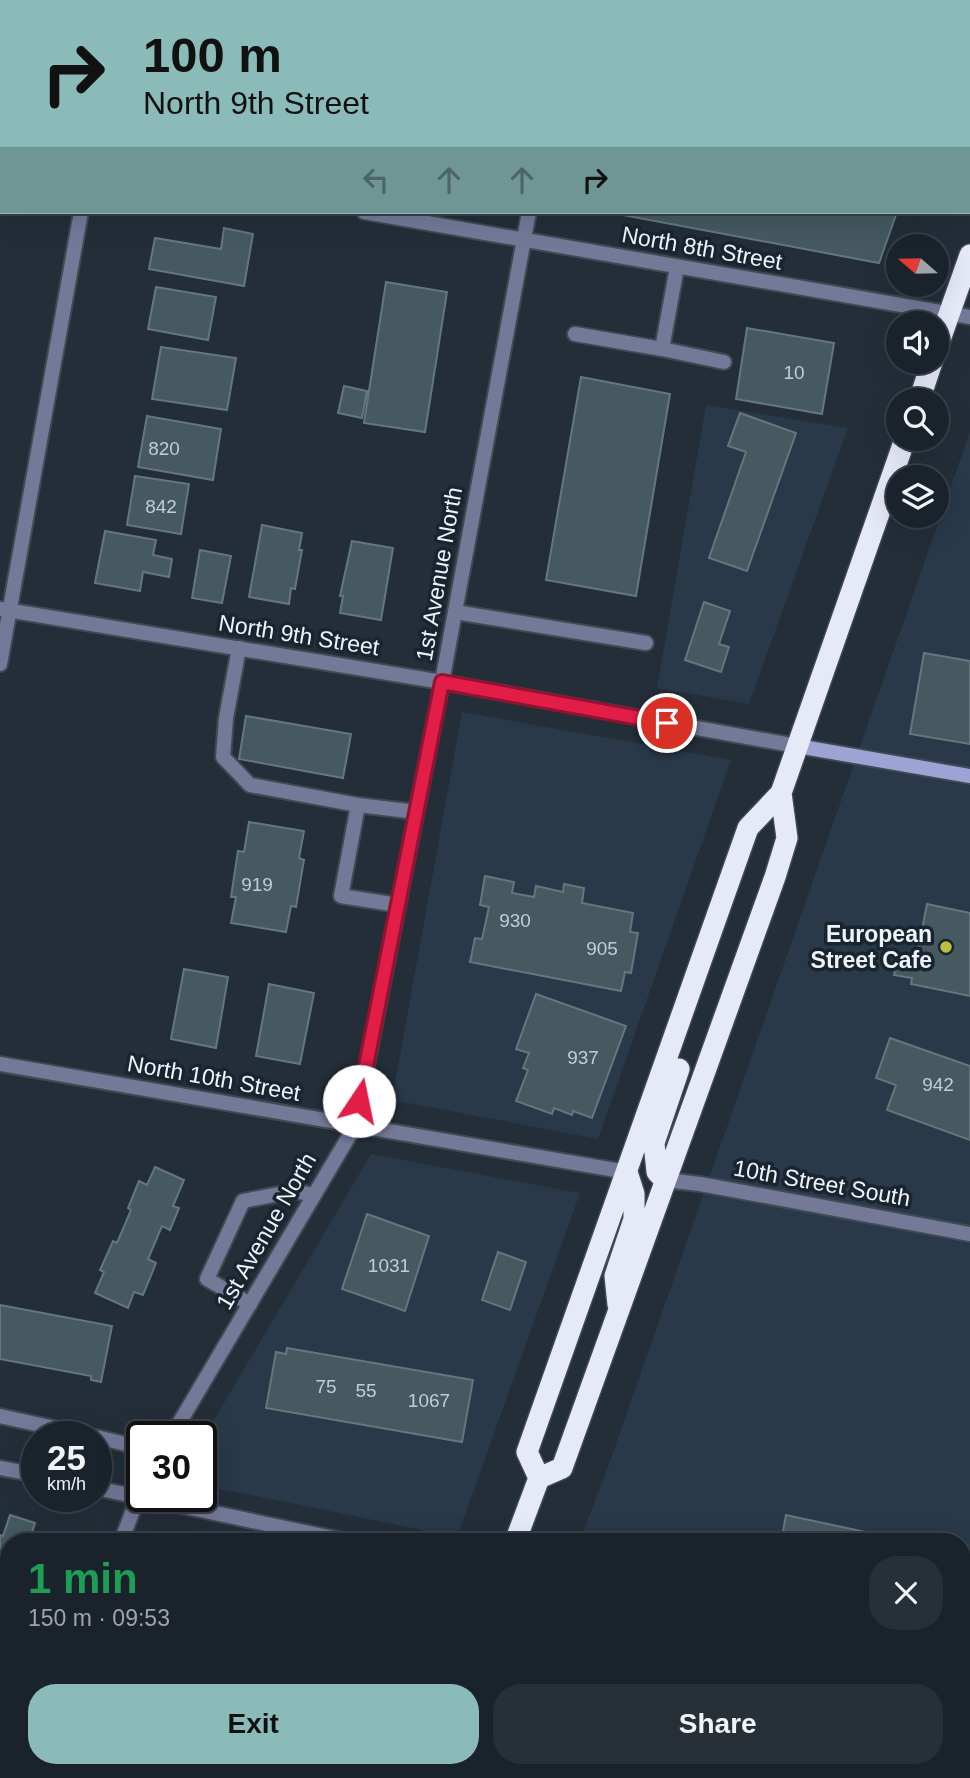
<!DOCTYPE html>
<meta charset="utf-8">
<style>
:root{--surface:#1a222b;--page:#272f37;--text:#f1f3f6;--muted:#9fa4a9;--line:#383f47;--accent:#8bbbb9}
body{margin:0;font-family:Arial,sans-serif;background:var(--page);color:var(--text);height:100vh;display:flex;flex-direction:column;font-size:26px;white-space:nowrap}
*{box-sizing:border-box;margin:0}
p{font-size:23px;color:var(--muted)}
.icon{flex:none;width:38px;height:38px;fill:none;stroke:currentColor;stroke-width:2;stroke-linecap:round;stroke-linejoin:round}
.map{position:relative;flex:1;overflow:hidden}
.sheet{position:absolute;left:0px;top:1533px;width:971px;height:245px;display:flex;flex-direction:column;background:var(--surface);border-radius:28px 28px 0 0;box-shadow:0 7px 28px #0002,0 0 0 2px var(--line)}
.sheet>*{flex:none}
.hud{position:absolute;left:0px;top:0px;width:971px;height:214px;box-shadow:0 7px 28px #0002,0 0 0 2px var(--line);background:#8bbbb9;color:#111;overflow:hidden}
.needle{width:46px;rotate:290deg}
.buttons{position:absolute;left:886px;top:234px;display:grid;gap:14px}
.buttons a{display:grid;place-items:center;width:63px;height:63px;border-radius:50%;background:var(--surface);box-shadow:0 7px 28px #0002,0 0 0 2px var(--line);font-size:35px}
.speed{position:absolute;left:21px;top:1421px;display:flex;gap:14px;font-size:35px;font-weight:700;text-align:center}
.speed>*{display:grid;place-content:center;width:91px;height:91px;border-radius:50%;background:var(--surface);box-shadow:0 7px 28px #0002,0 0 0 2px var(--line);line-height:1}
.speed small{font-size:18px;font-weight:400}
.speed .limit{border:4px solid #111;border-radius:10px;background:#fff;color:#111}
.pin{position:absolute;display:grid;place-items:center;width:60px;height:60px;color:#fff;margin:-30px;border:4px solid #fff;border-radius:50%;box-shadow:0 2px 7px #0007}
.me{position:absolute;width:77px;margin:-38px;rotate:11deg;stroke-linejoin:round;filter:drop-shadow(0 0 5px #0008)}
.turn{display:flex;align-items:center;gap:24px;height:147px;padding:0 28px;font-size:32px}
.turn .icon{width:91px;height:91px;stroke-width:2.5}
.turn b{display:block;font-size:49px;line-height:60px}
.lanes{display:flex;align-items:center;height:66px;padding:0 28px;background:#0003;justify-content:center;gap:35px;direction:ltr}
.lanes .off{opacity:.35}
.round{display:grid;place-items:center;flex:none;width:74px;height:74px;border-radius:28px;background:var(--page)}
.overview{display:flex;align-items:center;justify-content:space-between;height:119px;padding:0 28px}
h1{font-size:42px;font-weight:700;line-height:52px;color:#1e9e55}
.action{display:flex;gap:14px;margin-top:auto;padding:14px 28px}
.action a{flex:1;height:80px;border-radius:28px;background:var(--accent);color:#111;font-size:28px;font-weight:700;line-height:80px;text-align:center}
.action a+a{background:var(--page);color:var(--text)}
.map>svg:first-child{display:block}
.built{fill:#293949}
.building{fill:#465960;stroke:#64777e;stroke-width:2}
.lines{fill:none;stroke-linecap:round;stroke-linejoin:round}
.lane-casing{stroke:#3f4a54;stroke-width:18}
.street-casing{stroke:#3f4a54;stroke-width:18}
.secondary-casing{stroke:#3f4a54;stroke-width:18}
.highway-casing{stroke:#3f4a54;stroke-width:24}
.lane{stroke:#747998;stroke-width:14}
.street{stroke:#747998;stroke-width:14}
.secondary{stroke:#9da4d5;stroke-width:14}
.highway{stroke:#e6e9f8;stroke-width:21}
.route-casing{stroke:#92132f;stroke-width:18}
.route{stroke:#e11d48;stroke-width:12}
.poi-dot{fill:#bcbf44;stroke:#1a242f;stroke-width:2.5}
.labels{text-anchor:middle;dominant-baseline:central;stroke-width:7;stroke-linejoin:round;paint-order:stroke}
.number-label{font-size:19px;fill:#c2ccd4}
.street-label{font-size:23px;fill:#ecf3fb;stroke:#1a242f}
.poi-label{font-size:23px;font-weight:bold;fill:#ecf3fb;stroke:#1a242f;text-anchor:end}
</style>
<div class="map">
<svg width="970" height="1778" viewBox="0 0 970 1778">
<rect width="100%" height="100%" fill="#232e39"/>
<path class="built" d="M 706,405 L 848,428 L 749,704 L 657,688 Z
M 970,432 L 970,1778 L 496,1778 L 499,1769 L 962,1769 L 962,1542 L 579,1542 L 608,1467 Z
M 462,712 L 731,760 L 598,1139 L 392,1100 Z
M 371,1154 L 580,1193 L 457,1537 L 201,1485 L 201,1442 Z"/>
<path class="building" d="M 0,0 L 30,0 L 2,2 L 0,53 Z
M 183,0 L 239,0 L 183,2 Z
M 411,0 L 498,0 L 411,2 Z
M 643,0 L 970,0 L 970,6 L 970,2 L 643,2 Z
M 607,212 L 897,212 L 879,263 Z
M 224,228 L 253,234 L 244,286 L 149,269 L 155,238 L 221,249 Z
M 386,282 L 447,292 L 425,432 L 364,423 Z
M 156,287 L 216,297 L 208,340 L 148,329 Z
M 747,328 L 834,343 L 822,414 L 736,399 Z
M 161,347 L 236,358 L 227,410 L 152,399 Z
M 581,377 L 670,394 L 636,596 L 546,580 Z
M 344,386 L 367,391 L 362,418 L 338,413 Z
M 740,413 L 796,433 L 747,571 L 709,558 L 746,452 L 728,446 Z
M 147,416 L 221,429 L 213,480 L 138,467 Z
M 135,476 L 189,484 L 181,534 L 127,525 Z
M 262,525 L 302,533 L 299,550 L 302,550 L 295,589 L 291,588 L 289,604 L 249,597 Z
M 105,531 L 156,540 L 153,555 L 172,559 L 169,577 L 143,572 L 140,591 L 95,583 Z
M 352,541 L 393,548 L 381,620 L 340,613 L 343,596 L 340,596 Z
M 200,550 L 231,556 L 222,603 L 192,598 Z
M 704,602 L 730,611 L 719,644 L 729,647 L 721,672 L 685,660 Z
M 924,653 L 970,661 L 970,744 L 910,734 Z
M 246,716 L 351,734 L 343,778 L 239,759 Z
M 249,822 L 304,831 L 299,858 L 304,860 L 296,907 L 291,906 L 286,932 L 231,923 L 236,897 L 231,897 L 238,851 L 244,852 Z
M 485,876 L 514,882 L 512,893 L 534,897 L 536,886 L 563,892 L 564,884 L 584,888 L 582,903 L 633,913 L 630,932 L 638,933 L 631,973 L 625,972 L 621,991 L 470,962 L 475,938 L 482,939 L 489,907 L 480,905 Z
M 927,904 L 970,913 L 970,996 L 911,984 L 912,978 L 894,975 L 898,956 L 916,960 Z
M 184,969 L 228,977 L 216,1048 L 171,1039 Z
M 269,984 L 314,993 L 300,1064 L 256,1056 Z
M 536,994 L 626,1026 L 592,1118 L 573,1111 L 572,1115 L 554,1108 L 552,1114 L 516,1101 L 528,1070 L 523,1068 L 529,1053 L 516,1049 Z
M 890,1038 L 970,1066 L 970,1140 L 887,1110 L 896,1085 L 876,1078 Z
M 155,1167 L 184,1180 L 173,1206 L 179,1208 L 170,1230 L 162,1226 L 148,1259 L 156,1263 L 143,1295 L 134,1292 L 128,1308 L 95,1293 L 104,1272 L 100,1270 L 113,1241 L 117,1243 L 131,1210 L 128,1208 L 139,1181 L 147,1185 Z
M 367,1214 L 429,1236 L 405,1311 L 342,1289 Z
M 498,1252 L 526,1262 L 510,1310 L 482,1300 Z
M 0,1305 L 112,1326 L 101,1382 L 91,1380 L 91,1376 L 0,1359 Z
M 287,1348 L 473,1380 L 462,1442 L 266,1408 L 276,1352 L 286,1354 Z
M 10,1515 L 35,1523 L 29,1542 L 9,1542 L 9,1581 L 0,1578 L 0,1535 L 3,1536 Z
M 786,1515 L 912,1542 L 781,1542 Z
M 962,1553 L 970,1554 L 970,1593 L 962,1629 Z
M 0,1622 L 9,1624 L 9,1668 L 0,1666 Z
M 962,1705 L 970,1706 L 970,1778 L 931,1778 L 933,1769 L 962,1769 Z"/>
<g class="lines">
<defs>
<path id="lane" d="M 393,2 L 393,0
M 677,267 L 662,349 L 724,362
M 575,334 L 662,349
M 455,612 L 646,643
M 239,648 L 226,718 L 223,757 L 250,785 L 358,805
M 398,905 L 341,896 L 358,805 L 416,812
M 250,1304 L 207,1279 L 243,1201 L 294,1191 L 314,1195
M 0,1416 L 95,1437
M 96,1437 L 126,1444 L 142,1453
M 518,1769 L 542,1778
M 729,1778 L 735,1769"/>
<path id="street" d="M 119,2 L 119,0
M 566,2 L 566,0
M 0,147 L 2,147
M 364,212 L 970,317
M 0,609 L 442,682 L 797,746
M 0,664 L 81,212
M 0,1064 L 627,1172
M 665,1180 L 700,1184 L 970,1234
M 171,1437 L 355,1126 L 442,682 L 529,212
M 0,1468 L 37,1475
M 96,1488 L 352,1542
M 121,1542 L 141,1489
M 37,1778 L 40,1769"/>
<path id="secondary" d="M 797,746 L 970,776"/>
<path id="highway" d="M 936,351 L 970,255
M 919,401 L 932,362
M 665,1180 L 657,1172 L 654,1143 L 679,1069
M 618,1305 L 615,1276 L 634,1219 L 634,1194 L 627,1172
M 539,1478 L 527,1452 L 748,828 L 781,793 L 905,439
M 515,1542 L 539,1478 L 562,1468 L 775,877 L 787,838 L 781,793
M 432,1778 L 435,1769"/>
</defs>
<use href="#lane" class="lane-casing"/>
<use href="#street" class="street-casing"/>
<use href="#secondary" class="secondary-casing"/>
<use href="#highway" class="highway-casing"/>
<use href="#lane" class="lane"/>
<use href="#street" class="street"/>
<use href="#secondary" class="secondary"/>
<use href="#highway" class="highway"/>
</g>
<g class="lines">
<defs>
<path id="route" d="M 359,1101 L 442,682 L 667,723"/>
</defs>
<use href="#route" class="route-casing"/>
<use href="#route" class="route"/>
</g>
<circle class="poi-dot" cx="946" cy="947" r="7"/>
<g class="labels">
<g class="number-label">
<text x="794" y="372">10</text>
<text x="164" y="448">820</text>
<text x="161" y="506">842</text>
<text x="257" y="884">919</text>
<text x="515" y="920">930</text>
<text x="602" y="948">905</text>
<text x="583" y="1057">937</text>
<text x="938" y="1084">942</text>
<text x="389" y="1265">1031</text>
<text x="326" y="1386">75</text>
<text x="366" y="1390">55</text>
<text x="429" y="1400">1067</text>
</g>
<g class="street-label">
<text transform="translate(702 248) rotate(10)">North 8th Street</text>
<text transform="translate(439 574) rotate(-80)">1st Avenue North</text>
<text transform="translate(299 635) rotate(9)">North 9th Street</text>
<text transform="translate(214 1078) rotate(10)">North 10th Street</text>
<text transform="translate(822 1183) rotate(10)">10th Street South</text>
<text transform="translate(266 1231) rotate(-60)">1st Avenue North</text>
</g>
<g class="poi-label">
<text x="932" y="934">European<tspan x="932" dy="26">Street Cafe</tspan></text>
</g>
</g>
</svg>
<div class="buttons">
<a><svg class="needle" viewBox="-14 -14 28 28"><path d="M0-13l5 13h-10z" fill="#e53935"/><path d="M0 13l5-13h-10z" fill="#9fa4a9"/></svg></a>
<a><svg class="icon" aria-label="sound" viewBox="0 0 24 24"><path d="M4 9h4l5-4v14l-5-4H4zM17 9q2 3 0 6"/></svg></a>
<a><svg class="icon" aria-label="search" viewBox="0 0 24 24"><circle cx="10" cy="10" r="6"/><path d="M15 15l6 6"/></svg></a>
<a><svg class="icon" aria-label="layers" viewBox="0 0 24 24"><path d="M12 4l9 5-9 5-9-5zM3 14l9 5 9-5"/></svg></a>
</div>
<div class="speed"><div>25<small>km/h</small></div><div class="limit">30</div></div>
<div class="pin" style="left:667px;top:723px;background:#d93025"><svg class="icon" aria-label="arrive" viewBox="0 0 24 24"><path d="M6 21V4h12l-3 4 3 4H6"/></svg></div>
<svg class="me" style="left:359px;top:1101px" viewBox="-20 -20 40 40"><circle r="19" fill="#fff"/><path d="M0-13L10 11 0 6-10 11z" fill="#e11d48"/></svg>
<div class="hud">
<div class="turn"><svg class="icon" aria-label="right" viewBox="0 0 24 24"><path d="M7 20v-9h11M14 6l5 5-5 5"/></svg><div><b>100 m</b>North 9th Street</div></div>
<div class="lanes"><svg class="icon off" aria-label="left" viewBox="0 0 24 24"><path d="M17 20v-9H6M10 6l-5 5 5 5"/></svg><svg class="icon off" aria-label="ahead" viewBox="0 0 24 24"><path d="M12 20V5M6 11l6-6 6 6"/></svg><svg class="icon off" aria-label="ahead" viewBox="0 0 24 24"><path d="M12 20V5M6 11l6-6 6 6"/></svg><svg class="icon" aria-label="right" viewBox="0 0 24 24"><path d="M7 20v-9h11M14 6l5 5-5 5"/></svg></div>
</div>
<section class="sheet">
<div class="overview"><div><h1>1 min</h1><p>150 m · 09:53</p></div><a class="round"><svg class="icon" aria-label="close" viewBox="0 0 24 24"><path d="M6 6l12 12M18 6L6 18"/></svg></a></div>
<div class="action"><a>Exit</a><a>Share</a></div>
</section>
</div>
